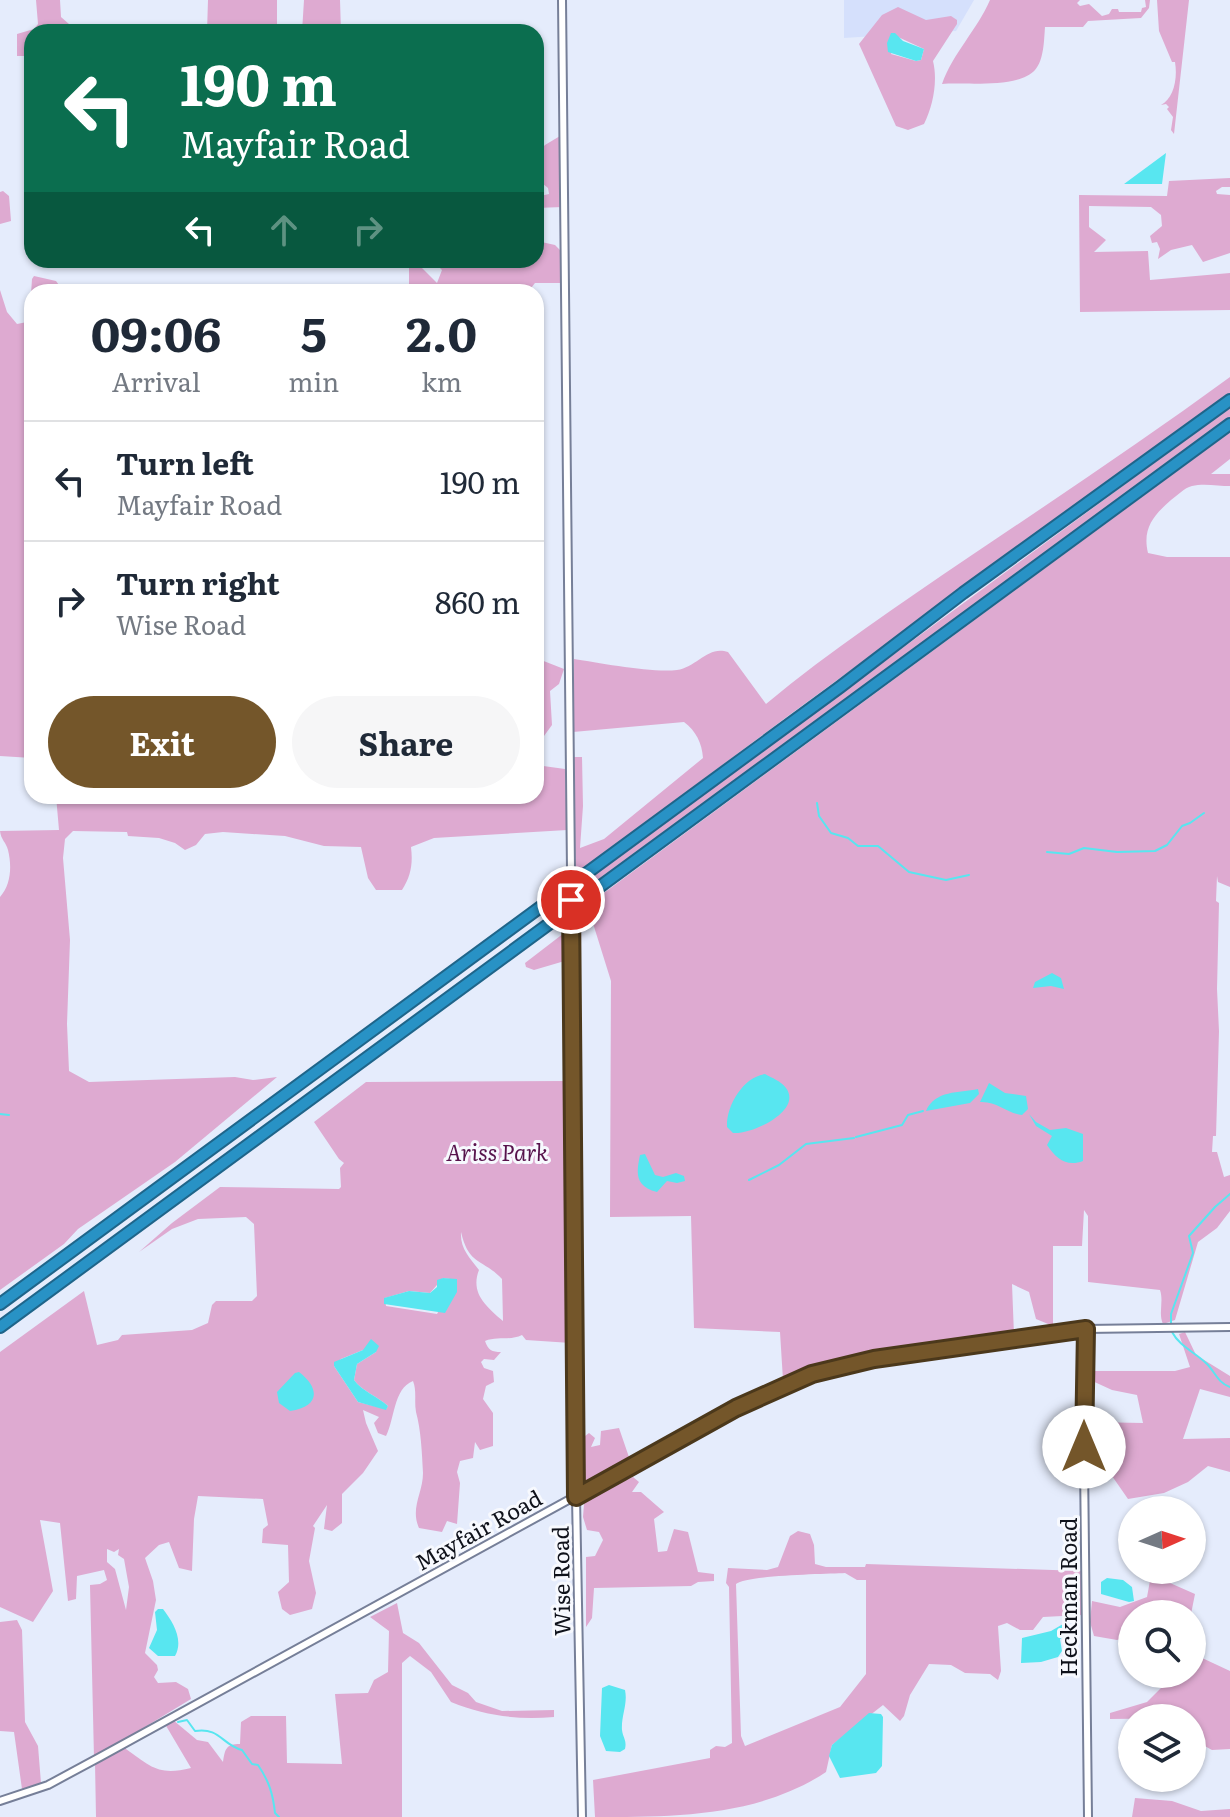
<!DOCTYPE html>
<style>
:root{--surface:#fff;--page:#f6f6f7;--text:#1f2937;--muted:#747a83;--line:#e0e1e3;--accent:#74562a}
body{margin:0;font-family:Literata,serif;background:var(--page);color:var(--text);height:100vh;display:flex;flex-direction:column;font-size:30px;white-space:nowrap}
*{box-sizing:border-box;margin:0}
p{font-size:26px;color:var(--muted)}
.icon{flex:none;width:44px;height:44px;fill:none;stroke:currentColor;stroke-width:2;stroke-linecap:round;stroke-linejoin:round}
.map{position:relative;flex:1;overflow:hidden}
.sheet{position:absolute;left:24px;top:284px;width:520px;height:520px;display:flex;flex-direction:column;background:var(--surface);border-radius:24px;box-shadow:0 2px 6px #0004}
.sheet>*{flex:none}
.hud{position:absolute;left:24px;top:24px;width:520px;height:244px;border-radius:24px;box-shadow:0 2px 6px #0004;background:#0b6e4f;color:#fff;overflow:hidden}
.needle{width:52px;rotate:87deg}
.tools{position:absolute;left:1118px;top:1496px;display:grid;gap:16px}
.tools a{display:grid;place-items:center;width:88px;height:88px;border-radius:50%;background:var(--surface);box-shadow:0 2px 6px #0004;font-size:40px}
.pin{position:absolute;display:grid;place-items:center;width:68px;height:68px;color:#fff;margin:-34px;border:4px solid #fff;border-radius:50%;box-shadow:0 2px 8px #0007}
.me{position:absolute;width:88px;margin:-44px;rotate:0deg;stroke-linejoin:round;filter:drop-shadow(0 0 6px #0008)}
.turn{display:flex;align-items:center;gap:28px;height:168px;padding:0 24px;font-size:36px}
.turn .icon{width:104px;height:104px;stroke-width:2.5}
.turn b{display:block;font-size:56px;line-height:68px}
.lanes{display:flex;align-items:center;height:76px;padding:0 24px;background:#0003;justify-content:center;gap:40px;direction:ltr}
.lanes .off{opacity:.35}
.eta{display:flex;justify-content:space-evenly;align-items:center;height:136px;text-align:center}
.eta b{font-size:48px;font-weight:700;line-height:56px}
.primary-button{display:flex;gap:16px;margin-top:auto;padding:16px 24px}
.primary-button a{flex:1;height:92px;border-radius:48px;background:var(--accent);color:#fff;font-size:32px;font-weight:700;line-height:92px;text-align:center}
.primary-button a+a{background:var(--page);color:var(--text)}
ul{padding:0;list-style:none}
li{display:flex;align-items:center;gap:24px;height:120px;padding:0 24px;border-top:2px solid var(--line)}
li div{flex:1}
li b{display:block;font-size:30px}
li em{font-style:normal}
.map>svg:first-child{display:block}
.built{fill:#d5e0fc}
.green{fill:#deaad1;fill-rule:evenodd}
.water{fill:#58e6f0}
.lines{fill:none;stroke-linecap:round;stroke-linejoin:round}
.stream{stroke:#58e6f0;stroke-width:2}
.tertiary-casing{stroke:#767f98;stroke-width:10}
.motorway-casing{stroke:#1f658a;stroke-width:14}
.tertiary{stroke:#fff;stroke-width:6}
.motorway{stroke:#2892c5;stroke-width:10}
.tertiary-bridge-casing{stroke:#767f98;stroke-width:10;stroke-linecap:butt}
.tertiary-bridge{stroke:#fff;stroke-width:6}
.route-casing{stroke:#4b381b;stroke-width:20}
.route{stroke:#74562a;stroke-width:14}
.labels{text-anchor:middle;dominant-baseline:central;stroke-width:6;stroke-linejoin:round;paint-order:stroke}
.park-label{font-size:22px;font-style:italic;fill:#57134c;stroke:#f7f9fe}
.street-label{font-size:22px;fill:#0f121b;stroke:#f7f9fe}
</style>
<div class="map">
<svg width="1230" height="1817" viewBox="0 0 1230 1817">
<rect width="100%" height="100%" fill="#e5ecfc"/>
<path class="built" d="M 844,0 L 974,0 L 956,31 L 844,38 Z"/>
<path class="green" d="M 36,0 L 60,0 L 61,17 L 69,24 L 71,32 L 32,32 L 32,56 L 17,56 L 17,34 L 34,29 L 38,24 Z
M 208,0 L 277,0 L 277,32 L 207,32 Z
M 304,0 L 340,0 L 341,32 L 302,32 Z
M 990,0 L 1080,0 L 1077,3 L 1080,6 L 1089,4 L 1102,16 L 1109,14 L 1112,9 L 1118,9 L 1119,12 L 1141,12 L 1142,8 L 1146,7 L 1145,0 L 1150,0 L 1149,8 L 1141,18 L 1088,21 L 1083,27 L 1045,27 C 1044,40 1044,60 1035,70 C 1018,89 965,82 942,84 C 953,53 977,30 990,0 Z
M 1157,0 L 1189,0 L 1174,134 L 1171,130 L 1173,117 L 1167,109 L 1169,107 L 1166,104 L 1161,105 C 1173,99 1178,80 1175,62 L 1172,62 L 1159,31 Z
M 898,7 L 926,20 L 951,16 L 957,20 L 957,24 L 933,61 C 938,81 933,106 924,124 L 908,130 L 896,126 L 859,44 L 882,15 ZM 898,37 L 924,49 L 921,60 L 916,61 L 891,54 Z
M 560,136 L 563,207 L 536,208 L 536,197 L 549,194 L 548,188 L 536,178 L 536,155 L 545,145 Z
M 1230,178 L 1230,187 L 1222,187 L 1216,191 L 1217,194 L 1230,195 L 1230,253 L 1203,262 L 1192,245 L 1171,250 L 1158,259 L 1160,249 L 1157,242 L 1152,243 L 1150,236 L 1162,226 L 1161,215 L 1151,207 L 1089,206 L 1089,227 L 1106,240 L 1094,252 L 1148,251 L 1150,280 L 1230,273 L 1230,310 L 1080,312 L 1079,195 L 1167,196 L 1169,181 Z
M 3,191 L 9,196 L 11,221 L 0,224 L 0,192 Z
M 537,241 L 555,245 L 562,252 L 562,283 L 535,283 L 528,292 L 398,292 L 409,284 L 409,267 L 420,266 L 437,283 L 442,270 L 432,260 L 521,260 L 531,263 L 536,260 Z
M 34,276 L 56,281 L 64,292 L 32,292 L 32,758 L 0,756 L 0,290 L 7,312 L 17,324 L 27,322 L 30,309 L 32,279 Z
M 1230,377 L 1230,393 L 788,716 L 575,875 L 573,757 L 582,757 L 583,806 L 580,848 L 604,839 L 703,758 C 702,743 696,731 684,722 L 573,732 L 574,659 C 600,663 652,673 677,670 C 697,667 708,645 728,652 L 766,704 C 831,650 900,604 969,557 C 1057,498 1145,439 1230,377 Z
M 1230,407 L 1230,417 L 574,898 L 574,890 Z
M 1230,432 L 1230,459 L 1211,474 L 1230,474 L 1230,486 C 1219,486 1203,483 1192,486 C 1184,488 1178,495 1171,500 C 1154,515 1142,528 1148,553 L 1167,557 L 1230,557 L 1230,887 L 1218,882 L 1217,876 L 1216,901 L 1219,903 L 1217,989 L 1219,1031 L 1216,1136 L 1213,1136 L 1212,1152 L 1217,1152 L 1224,1177 L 1230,1175 L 1230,1211 L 1217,1228 L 1198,1242 L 1175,1320 L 1163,1324 C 1158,1313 1164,1302 1160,1290 L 1088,1282 L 1088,1216 L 1084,1210 L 1082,1246 L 1053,1246 L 1053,1326 L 1036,1319 L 1029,1292 L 1012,1284 L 1014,1335 L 838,1360 L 783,1380 L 780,1332 L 694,1328 L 691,1216 L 610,1217 L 611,981 L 591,917 L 573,927 L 574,915 Z
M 536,658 L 564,669 L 559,684 L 550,691 L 552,725 L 536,747 Z
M 536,765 L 565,769 L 567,830 L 434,838 L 411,847 C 413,864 411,876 402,890 L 376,890 L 368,878 L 361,847 L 324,846 L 285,836 L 223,832 L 205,834 L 196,845 L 185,850 L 175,843 L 159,838 L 128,836 L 127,832 L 73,831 L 65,839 L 63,858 L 70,940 L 67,1024 L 69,1071 L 89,1082 L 235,1077 L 253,1080 L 277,1077 L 175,1162 L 78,1229 L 64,1244 L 0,1290 L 0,897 C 11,885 12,866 8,850 C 6,842 1,840 0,831 L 59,830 L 56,796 L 536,796 Z
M 568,930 L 568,960 L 534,970 L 526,967 L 525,963 Z
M 568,1081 L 571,1343 L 526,1340 L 522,1335 C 510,1341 497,1336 485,1341 C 488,1350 492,1352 501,1352 L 494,1360 L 484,1359 L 481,1362 L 484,1368 L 493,1371 L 494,1382 L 486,1386 L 483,1399 L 493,1413 L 493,1446 L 480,1450 L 475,1442 L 473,1458 L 460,1461 L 457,1472 L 460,1483 L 457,1524 L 447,1521 L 442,1532 L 419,1528 C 410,1508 423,1493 423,1473 C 422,1453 421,1430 416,1412 C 414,1401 417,1391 413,1381 C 393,1389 395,1419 386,1436 L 378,1433 L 374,1423 L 379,1417 L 363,1410 L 366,1423 L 378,1451 L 363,1473 L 342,1494 L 342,1523 L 332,1531 L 324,1529 L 327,1505 L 313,1526 L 315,1528 L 309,1561 L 316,1593 L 312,1609 L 290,1615 L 282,1609 L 278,1592 L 289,1582 L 288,1545 L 262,1543 L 263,1529 L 268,1525 L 263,1499 L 198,1496 L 194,1519 L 192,1571 L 179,1568 L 169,1542 L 159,1545 L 145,1558 L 153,1581 L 156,1600 L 145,1653 L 157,1665 L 158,1670 L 154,1677 L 158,1683 L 176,1682 L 188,1689 L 191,1699 L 94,1758 L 90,1585 L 100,1584 L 107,1580 L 104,1570 L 77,1576 L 76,1599 L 68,1601 L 60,1523 L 40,1520 L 53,1591 L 33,1622 L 0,1607 L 0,1352 L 84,1291 L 97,1345 L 118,1340 L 122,1335 L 192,1330 L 208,1323 L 212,1305 L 216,1301 L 252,1301 L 257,1296 L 254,1224 L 246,1217 L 198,1219 L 172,1229 L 139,1252 L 172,1223 L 220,1187 L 339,1189 L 341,1187 L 340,1168 L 344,1163 L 339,1159 L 314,1122 L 366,1082 ZM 461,1232 C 469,1266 482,1258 502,1279 L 503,1321 C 486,1306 470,1293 479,1270 C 469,1257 460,1248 461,1232 ZM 443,1278 L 457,1280 L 437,1314 L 386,1306 L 385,1298 L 409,1291 L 430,1293 ZM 363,1350 L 376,1352 L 357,1364 L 354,1380 C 363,1392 377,1396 388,1406 L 386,1409 L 358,1402 L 334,1366 L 341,1359 ZM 107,1549 L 114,1552 L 119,1549 L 118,1555 L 124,1559 L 129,1587 L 126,1610 L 115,1569 L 107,1562 Z
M 1185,1332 L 1196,1355 L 1230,1376 L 1230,1397 L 1200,1389 L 1183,1439 L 1230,1438 L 1230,1472 L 1208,1466 L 1188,1482 L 1164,1493 L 1128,1499 L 1103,1463 L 1087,1454 L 1089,1422 L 1143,1423 L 1137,1395 L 1112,1390 L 1088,1379 L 1089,1371 L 1175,1371 L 1190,1367 L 1179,1334 Z
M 619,1428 L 631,1463 L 594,1482 L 583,1482 L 579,1475 L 581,1439 L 589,1433 L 595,1438 L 591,1447 L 600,1445 L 601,1431 Z
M 633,1477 L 639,1482 L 632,1492 L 641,1492 L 664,1512 L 654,1519 L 658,1552 L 667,1551 L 674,1529 L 688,1532 L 698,1572 L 714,1574 L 714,1581 L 698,1582 L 691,1586 L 594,1588 L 592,1618 L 586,1627 L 586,1557 L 595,1556 L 603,1540 L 599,1532 L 587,1530 L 583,1517 L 584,1504 L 592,1496 Z
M 798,1531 L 810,1534 L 814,1545 L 815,1564 L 826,1567 L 865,1567 L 866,1564 L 1082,1571 L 1082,1615 L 1043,1617 L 1033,1630 L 1020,1630 L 1007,1623 L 998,1626 L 1001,1671 L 998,1680 L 990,1674 L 965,1673 L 951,1665 L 929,1664 L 910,1695 L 904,1716 L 900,1721 L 883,1705 L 832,1745 L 826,1772 C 758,1817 673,1817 595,1817 L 593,1780 L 710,1758 L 710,1750 L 716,1746 L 725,1747 L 732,1743 L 729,1587 L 726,1583 L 728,1568 L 767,1570 L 778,1567 L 790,1536 ZM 845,1573 L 857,1580 L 866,1580 L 866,1674 L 840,1707 L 745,1746 L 741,1736 L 736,1584 C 747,1575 826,1574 845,1573 Z
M 1152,1570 L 1164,1570 L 1170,1583 L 1195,1594 L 1191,1614 L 1132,1614 L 1132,1635 L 1117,1640 L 1094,1636 L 1090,1622 L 1092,1601 L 1120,1607 L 1147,1597 Z
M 397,1603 L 403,1633 L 419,1643 L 452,1685 L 468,1693 L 476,1702 L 502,1711 L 554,1710 L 554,1717 C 517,1720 486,1716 451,1702 L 431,1672 L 410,1656 L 402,1663 L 402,1817 L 96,1817 L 95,1763 L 126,1746 L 126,1749 C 151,1767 159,1776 191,1768 L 165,1724 L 173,1720 L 197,1740 L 208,1742 L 223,1762 C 225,1749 226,1744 240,1744 L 241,1722 L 251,1716 L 286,1716 L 287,1763 L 342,1764 L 335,1694 L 368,1693 L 374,1680 L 388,1672 L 389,1631 L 370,1617 Z
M 17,1620 L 22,1630 L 25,1722 L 38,1746 L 41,1783 L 22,1789 L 14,1732 L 0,1731 L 0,1622 Z
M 1192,1625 L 1200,1657 L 1230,1671 L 1230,1749 L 1212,1750 L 1192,1739 L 1192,1718 L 1110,1719 L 1110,1713 L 1147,1702 L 1175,1674 L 1192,1674 Z
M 1135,1798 L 1172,1801 L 1201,1811 L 1230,1809 L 1230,1817 L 1132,1817 Z"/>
<path class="water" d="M 891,33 L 895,33 L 903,41 L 924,49 L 921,60 L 916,61 L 888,52 L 887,43 Z
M 1166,153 L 1162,184 L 1124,184 Z
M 1052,973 L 1061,978 L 1064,989 L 1051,986 L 1033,988 L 1035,982 Z
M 765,1074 C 772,1078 781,1081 786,1088 C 803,1111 751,1135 733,1133 L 727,1127 C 726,1106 743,1077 765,1074 Z
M 989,1083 L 1005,1093 L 1026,1096 L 1028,1109 L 1022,1115 C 1006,1113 997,1101 980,1102 Z
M 978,1089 L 979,1094 L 970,1103 L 926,1111 C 935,1090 959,1093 978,1089 Z
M 1029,1114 L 1036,1122 L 1050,1130 L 1066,1128 L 1083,1134 L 1083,1161 C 1067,1167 1056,1159 1047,1145 L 1052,1136 L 1036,1126 Z
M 645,1154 L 655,1175 L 663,1177 L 676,1173 L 684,1176 L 685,1181 L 677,1183 L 667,1181 L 657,1192 C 635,1186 636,1174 640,1155 Z
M 443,1278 L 457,1279 L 457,1292 L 445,1313 L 384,1304 L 384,1298 L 409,1291 L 430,1293 L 437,1287 L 437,1280 Z
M 371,1339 L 379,1346 L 376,1352 L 357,1364 L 354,1380 C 363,1392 377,1396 388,1406 L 386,1410 L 358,1402 L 334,1366 L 334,1362 L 363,1350 Z
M 299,1372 C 321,1389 319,1407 290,1411 L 279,1403 L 277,1392 L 295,1373 Z
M 1107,1578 L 1123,1580 L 1132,1587 L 1134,1601 L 1129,1602 L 1101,1594 L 1101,1582 Z
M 158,1609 L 163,1609 C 173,1622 184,1640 175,1656 L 158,1656 L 149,1648 L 157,1630 L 155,1612 Z
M 1063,1624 L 1068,1624 L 1071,1632 L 1060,1639 L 1062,1651 L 1058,1657 L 1041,1662 L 1021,1663 L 1022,1638 L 1051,1631 Z
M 609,1685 L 625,1690 C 628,1704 621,1716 622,1730 C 623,1738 627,1740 625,1749 L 620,1752 L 606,1751 L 600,1736 L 602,1688 Z
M 869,1713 L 881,1714 L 883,1717 L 882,1766 L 876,1773 L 840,1778 L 829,1756 L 832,1745 Z"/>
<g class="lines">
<path class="stream" d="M 817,803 L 819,816 L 831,833 L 848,838 L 858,846 L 878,846 L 909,872 L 946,880 L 969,875
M 1047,852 L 1069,854 L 1084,848 L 1117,852 L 1155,851 L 1167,845 L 1182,826 L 1190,823 L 1204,813
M 0,1114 L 9,1115
M 856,1137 L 902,1125 L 908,1115 L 923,1111
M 749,1180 L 779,1165 L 806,1144 L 854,1138
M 1171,1325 L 1171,1314 L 1193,1253 L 1189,1236 L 1215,1207 L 1230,1194
M 1172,1332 C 1180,1347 1195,1352 1207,1364 C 1215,1372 1218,1383 1230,1387
M 178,1722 L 187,1720 L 195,1731 C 220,1727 222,1745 242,1750 L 252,1764 L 258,1765 C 269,1781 273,1794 275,1813 L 279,1817"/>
<defs>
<path id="tertiary" d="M 562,0 L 571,871
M 571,929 L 576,1497 L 582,1817
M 1086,1329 L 1083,1374 L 1088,1817
M 0,1801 L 48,1785 L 100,1757 L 736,1408 L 812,1374 L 874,1359 L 1086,1329 L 1230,1327"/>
<path id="motorway" d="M 0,1304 L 840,687 L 963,593 L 1230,400
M 0,1327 L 1230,424"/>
</defs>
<use href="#tertiary" class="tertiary-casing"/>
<use href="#motorway" class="motorway-casing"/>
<use href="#tertiary" class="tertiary"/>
<use href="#motorway" class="motorway"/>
<defs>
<path id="tertiary-bridge" d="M 571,871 L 571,929"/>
</defs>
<use href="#tertiary-bridge" class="tertiary-bridge-casing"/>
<use href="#tertiary-bridge" class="tertiary-bridge"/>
</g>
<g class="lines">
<defs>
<path id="route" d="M 571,900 L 576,1497 L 736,1408 L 812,1374 L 874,1359 L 1086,1329 L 1084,1447"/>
</defs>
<use href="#route" class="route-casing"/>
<use href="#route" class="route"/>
</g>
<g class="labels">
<g class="park-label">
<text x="497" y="1151">Ariss Park</text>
</g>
<g class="street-label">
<text transform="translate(478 1529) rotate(-29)">Mayfair Road</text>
<text transform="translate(560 1581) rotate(-91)">Wise Road</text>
<text transform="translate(1067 1597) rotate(-90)">Heckman Road</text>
</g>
</g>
</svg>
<div class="tools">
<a><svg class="needle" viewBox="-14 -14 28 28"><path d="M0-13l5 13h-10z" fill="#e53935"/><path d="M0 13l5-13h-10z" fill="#747a83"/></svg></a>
<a><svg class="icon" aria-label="search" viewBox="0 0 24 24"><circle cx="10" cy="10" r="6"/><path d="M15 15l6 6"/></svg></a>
<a><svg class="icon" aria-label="layers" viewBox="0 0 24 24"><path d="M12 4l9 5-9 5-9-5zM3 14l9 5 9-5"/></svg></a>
</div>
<div class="pin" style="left:571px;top:900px;background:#d93025"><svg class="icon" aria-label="arrive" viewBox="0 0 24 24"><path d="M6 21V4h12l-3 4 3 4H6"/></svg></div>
<svg class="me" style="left:1084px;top:1447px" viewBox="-20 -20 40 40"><circle r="19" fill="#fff"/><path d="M0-13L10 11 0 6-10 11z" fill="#74562a"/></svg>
<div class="hud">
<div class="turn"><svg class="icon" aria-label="left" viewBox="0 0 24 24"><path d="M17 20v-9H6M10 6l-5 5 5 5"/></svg><div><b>190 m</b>Mayfair Road</div></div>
<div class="lanes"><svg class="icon" aria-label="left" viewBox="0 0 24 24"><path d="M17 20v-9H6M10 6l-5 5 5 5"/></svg><svg class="icon off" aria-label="ahead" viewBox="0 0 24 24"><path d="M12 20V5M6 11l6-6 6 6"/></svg><svg class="icon off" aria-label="right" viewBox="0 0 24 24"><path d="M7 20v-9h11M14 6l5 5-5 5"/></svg></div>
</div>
<section class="sheet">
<div class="eta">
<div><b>09:06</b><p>Arrival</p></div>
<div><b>5</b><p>min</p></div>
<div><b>2.0</b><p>km</p></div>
</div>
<ul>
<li><svg class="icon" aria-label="left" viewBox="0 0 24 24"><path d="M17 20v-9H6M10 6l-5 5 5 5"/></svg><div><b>Turn left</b><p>Mayfair Road</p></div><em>190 m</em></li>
<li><svg class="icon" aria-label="right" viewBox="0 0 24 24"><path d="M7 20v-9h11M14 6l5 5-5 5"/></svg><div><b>Turn right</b><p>Wise Road</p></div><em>860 m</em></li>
</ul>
<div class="primary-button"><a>Exit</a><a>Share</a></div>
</section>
</div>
